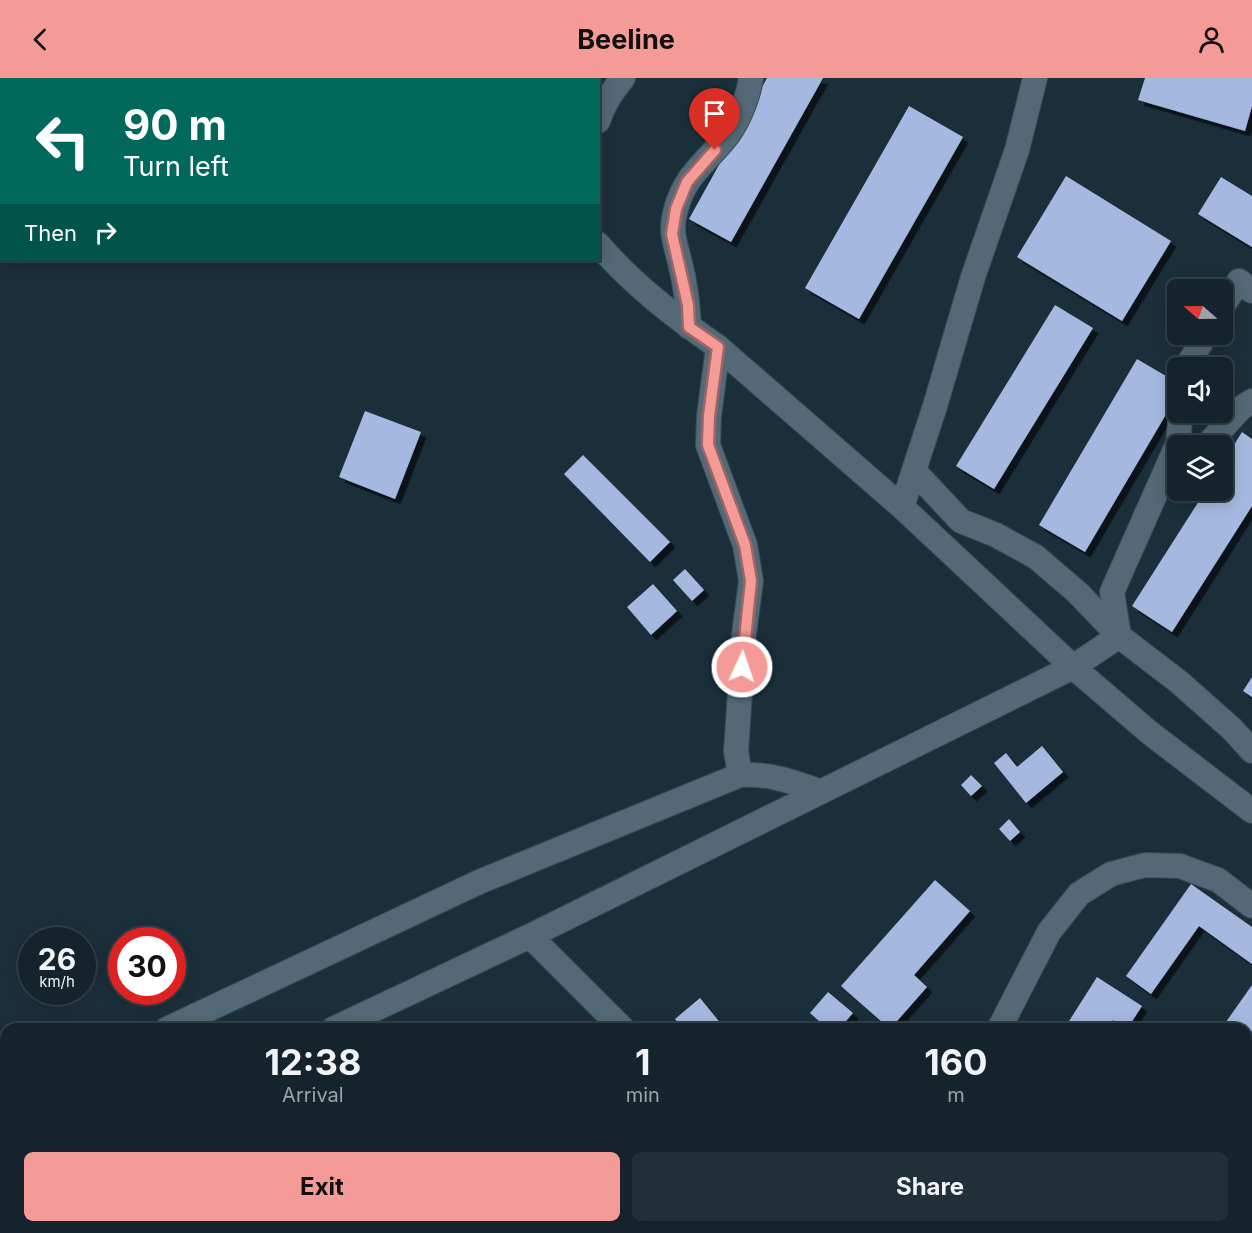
<!DOCTYPE html>
<style>
:root{--surface:#14232c;--page:#212f38;--text:#f1f3f6;--muted:#9da4a9;--line:#334048;--accent:#f59b97}
body{margin:0;font-family:Inter,sans-serif;background:var(--page);color:var(--text);height:100vh;display:flex;flex-direction:column;font-size:22px;white-space:nowrap}
*{box-sizing:border-box;margin:0}
p{font-size:20px;color:var(--muted)}
.icon{flex:none;width:33px;height:33px;fill:none;stroke:currentColor;stroke-width:2;stroke-linecap:round;stroke-linejoin:round}
.map{position:relative;flex:1;overflow:hidden}
.details{position:absolute;left:0px;top:945px;width:1252px;height:210px;display:flex;flex-direction:column;background:var(--surface);border-radius:18px 18px 0 0;box-shadow:0 3px 15px #0003,0 0 0 2px var(--line)}
.details>*{flex:none}
.hud{position:absolute;left:0px;top:0px;width:600px;height:183px;box-shadow:0 3px 15px #0003,0 0 0 2px var(--line);background:#00695c;color:#fff;overflow:hidden}
.needle{width:39px;rotate:290deg}
.buttons{position:absolute;left:1167px;top:201px;display:grid;gap:12px}
.buttons a{display:grid;place-items:center;width:66px;height:66px;border-radius:9px;background:var(--surface);box-shadow:0 3px 15px #0003,0 0 0 2px var(--line);font-size:30px}
.speed{position:absolute;left:18px;top:849px;display:flex;gap:12px;font-size:30px;font-weight:700;text-align:center}
.speed>*{display:grid;place-content:center;width:78px;height:78px;border-radius:50%;background:var(--surface);box-shadow:0 3px 15px #0003,0 0 0 2px var(--line);line-height:1}
.speed small{font-size:15px;font-weight:400}
.speed .limit{border:9px solid #d22;background:#fff;color:#111}
.pin{position:absolute;display:grid;place-items:center;width:51px;height:51px;color:#fff;margin:-62px -26px;border-radius:50% 50% 50% 0;rotate:-45deg;box-shadow:0 0 6px #0007}
.pin .icon{rotate:45deg}
.me{position:absolute;width:66px;margin:-33px;rotate:3deg;stroke-linejoin:round;filter:drop-shadow(0 0 4px #0008)}
.turn{display:flex;align-items:center;gap:21px;height:126px;padding:0 24px;font-size:27px}
.turn .icon{width:78px;height:78px;stroke-width:2.5}
.turn b{display:block;font-size:42px;line-height:51px}
.then{display:flex;align-items:center;height:57px;padding:0 24px;background:#0003;gap:12px;font-size:22px}
.eta{display:flex;justify-content:space-evenly;align-items:center;height:102px;text-align:center}
.eta b{font-size:36px;font-weight:700;line-height:42px}
.primary-button{display:flex;gap:12px;margin-top:auto;padding:12px 24px}
.primary-button a{flex:1;height:69px;border-radius:9px;background:var(--accent);color:#111;font-size:24px;font-weight:700;line-height:69px;text-align:center}
.primary-button a+a{background:var(--page);color:var(--text)}
header{display:flex;justify-content:space-between;align-items:center;height:78px;padding:0 24px;background:var(--accent);color:#111;font-size:27px;font-weight:700}
.map>svg:first-child{display:block}
.building{fill:#a5b8df;filter:url(#shadow)}
.lines{fill:none;stroke-linecap:round;stroke-linejoin:round}
.minor-casing{stroke:#3a4b55;stroke-width:26}
.minor{stroke:#536977;stroke-width:24}
.route-casing{stroke:#9f6562;stroke-width:15}
.route{stroke:#f59b97;stroke-width:10}
</style>
<header><svg class="icon" aria-label="back" viewBox="0 0 24 24"><path d="M15 5l-7 7 7 7"/></svg>Beeline<svg class="icon" aria-label="person" viewBox="0 0 24 24"><circle cx="12" cy="8" r="4"/><path d="M4 21q1-7 8-7t8 7"/></svg></header>
<div class="map">
<svg width="1252" height="1155" viewBox="0 0 1252 1155">
<defs>
<filter id="shadow"><feDropShadow dx="5.5" dy="5.5" stdDeviation="0" flood-color="#0009"/></filter>
</defs>
<rect width="100%" height="100%" fill="#1b2f3b"/>
<path class="building" d="M 767,0 L 823,0 L 731,164 L 689,141 Z
M 1145,0 L 1252,0 L 1252,28 L 1245,53 L 1138,22 Z
M 909,28 L 963,59 L 859,241 L 805,210 Z
M 1066,98 L 1171,163 L 1122,243 L 1017,179 Z
M 1221,99 L 1252,118 L 1252,169 L 1198,136 Z
M 1055,227 L 1093,250 L 994,411 L 956,388 Z
M 1137,281 L 1178,305 L 1178,316 L 1085,474 L 1039,447 Z
M 365,333 L 421,354 L 395,421 L 339,399 Z
M 1242,354 L 1252,361 L 1252,428 L 1172,554 L 1132,528 L 1206,412 L 1222,412 L 1222,386 Z
M 583,377 L 670,464 L 650,484 L 564,396 Z
M 685,491 L 704,512 L 692,523 L 673,502 Z
M 653,506 L 677,533 L 651,557 L 627,529 Z
M 1252,599 L 1252,619 L 1243,613 Z
M 1042,668 L 1063,694 L 1026,725 L 994,685 L 1006,675 L 1017,689 Z
M 971,697 L 982,708 L 971,718 L 961,707 Z
M 1009,741 L 1020,754 L 1010,763 L 999,751 Z
M 935,802 L 970,833 L 914,897 L 927,909 L 890,951 L 841,908 Z
M 1191,806 L 1252,849 L 1252,886 L 1199,848 L 1151,916 L 1126,898 Z
M 1097,899 L 1142,928 L 1127,951 L 1113,942 L 1108,951 L 1064,951 Z
M 1252,907 L 1252,953 L 1246,961 L 1246,951 L 1221,951 Z
M 828,914 L 853,935 L 839,951 L 828,951 L 810,935 Z
M 700,920 L 722,947 L 717,951 L 683,951 L 675,941 Z
M 1252,1037 L 1252,1060 L 1246,1057 L 1246,1046 Z"/>
<g class="lines">
<defs>
<path id="minor" d="M 437,0 L 437,2
M 598,43 C 603,27 612,13 623,0
M 598,166 C 632,206 675,239 718,269 L 902,429 L 1073,589 L 1150,655 L 1252,733
M 1222,229 L 1239,203 L 1252,213
M 689,249 C 688,229 686,209 681,189 C 676,167 669,153 676,131 C 685,98 703,87 723,63 C 737,47 748,20 751,0
M 718,269 L 709,338 L 708,367 L 745,467 L 751,503 L 744,556 L 736,673 L 740,697
M 1186,290 L 1206,256
M 1206,368 L 1241,330 L 1252,323
M 914,393 L 961,443 L 996,457 L 1036,479 L 1078,515 L 1119,558 L 1179,604 L 1232,651 L 1252,673
M 902,429 L 935,328 L 973,199 L 1017,72 L 1035,0
M 530,858 L 623,951
M 167,951 L 479,804 L 740,697 C 769,695 794,704 821,714
M 333,951 L 530,858 L 1073,589 L 1119,558 L 1112,514 L 1178,365 L 1181,334
M 999,951 L 1049,854 L 1079,816 L 1111,796 L 1145,787 L 1180,788 L 1218,802 L 1252,828
M 1246,995 L 1252,986
M 0,1030 L 6,1027
M 0,1107 L 6,1104
M 1092,1149 L 1101,1155
M 722,1154 L 735,1149
M 286,1155 L 317,1149
M 847,1155 L 855,1149
M 1183,1155 L 1190,1149
M 1216,1155 L 1217,1149"/>
</defs>
<use href="#minor" class="minor-casing"/>
<use href="#minor" class="minor"/>
</g>
<g class="lines">
<defs>
<path id="route" d="M 715,72 L 687,104 L 676,131 L 674,144 L 672,156 L 688,227 L 689,249 L 718,269 L 709,338 L 708,367 L 745,467 L 751,503 L 742,589"/>
</defs>
<use href="#route" class="route-casing"/>
<use href="#route" class="route"/>
</g>
</svg>
<div class="buttons">
<a><svg class="needle" viewBox="-14 -14 28 28"><path d="M0-13l5 13h-10z" fill="#e53935"/><path d="M0 13l5-13h-10z" fill="#9da4a9"/></svg></a>
<a><svg class="icon" aria-label="sound" viewBox="0 0 24 24"><path d="M4 9h4l5-4v14l-5-4H4zM17 9q2 3 0 6"/></svg></a>
<a><svg class="icon" aria-label="layers" viewBox="0 0 24 24"><path d="M12 4l9 5-9 5-9-5zM3 14l9 5 9-5"/></svg></a>
</div>
<div class="speed"><div>26<small>km/h</small></div><div class="limit">30</div></div>
<div class="pin" style="left:715px;top:72px;background:#d93025"><svg class="icon" aria-label="arrive" viewBox="0 0 24 24"><path d="M6 21V4h12l-3 4 3 4H6"/></svg></div>
<svg class="me" style="left:742px;top:589px" viewBox="-20 -20 40 40"><circle r="17" fill="#f59b97" stroke="#fff" stroke-width="3"/><path d="M0-11L8 9 0 5-8 9z" fill="#fff"/></svg>
<div class="hud">
<div class="turn"><svg class="icon" aria-label="left" viewBox="0 0 24 24"><path d="M17 20v-9H6M10 6l-5 5 5 5"/></svg><div><b>90 m</b>Turn left</div></div>
<div class="then">Then<svg class="icon" aria-label="right" viewBox="0 0 24 24"><path d="M7 20v-9h11M14 6l5 5-5 5"/></svg></div>
</div>
<section class="details">
<div class="eta">
<div><b>12:38</b><p>Arrival</p></div>
<div><b>1</b><p>min</p></div>
<div><b>160</b><p>m</p></div>
</div>
<div class="primary-button"><a>Exit</a><a>Share</a></div>
</section>
</div>
